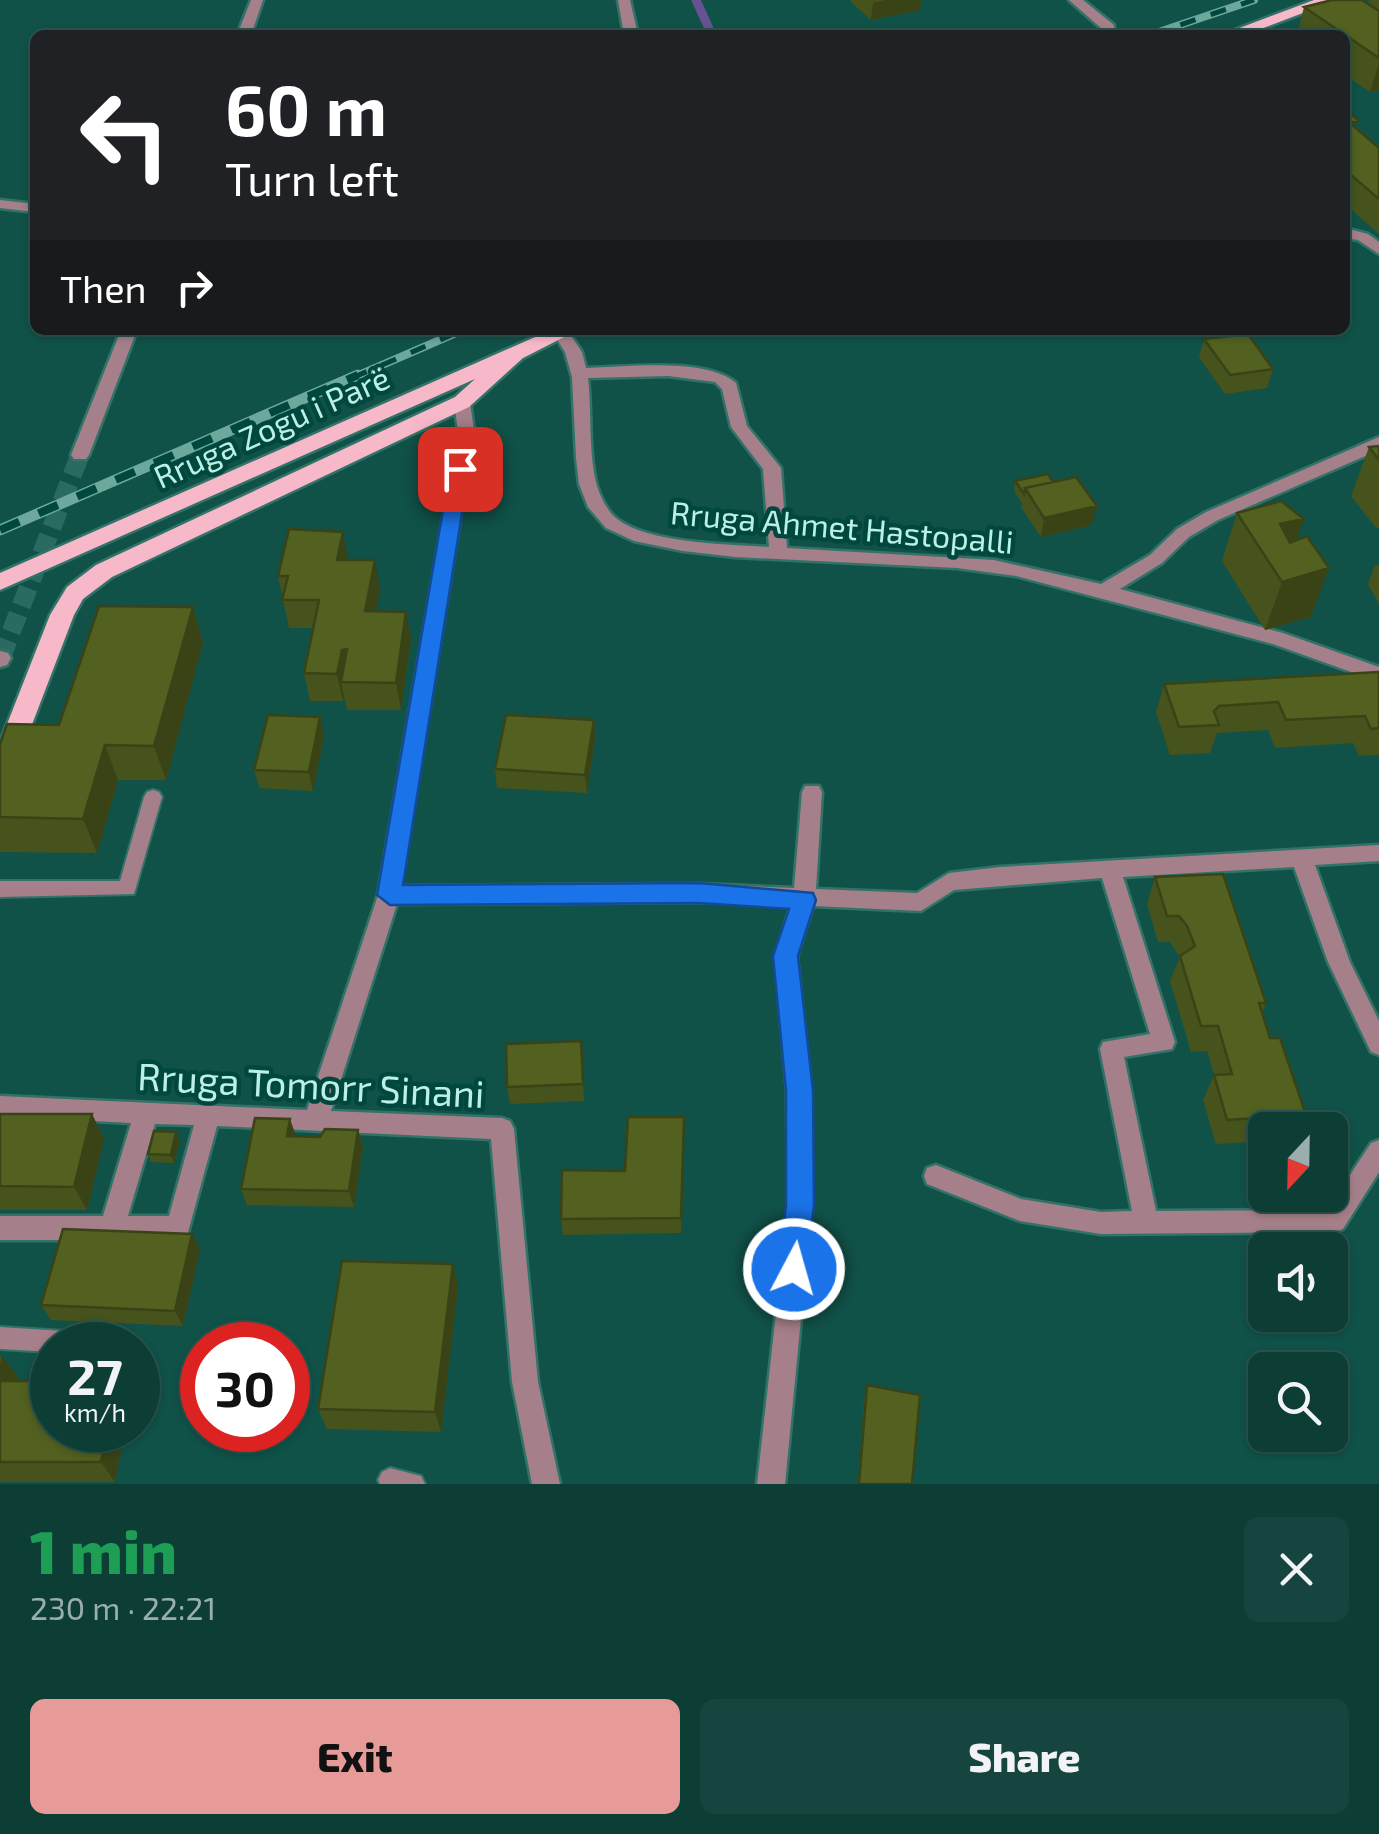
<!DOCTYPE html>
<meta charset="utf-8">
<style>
:root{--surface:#0c3e36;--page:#15453e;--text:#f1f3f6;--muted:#9aaead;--line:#2c5751;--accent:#e69b98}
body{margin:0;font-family:"Exo 2",sans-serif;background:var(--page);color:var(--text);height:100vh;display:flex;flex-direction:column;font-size:38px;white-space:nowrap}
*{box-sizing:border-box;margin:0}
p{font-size:32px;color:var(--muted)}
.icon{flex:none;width:55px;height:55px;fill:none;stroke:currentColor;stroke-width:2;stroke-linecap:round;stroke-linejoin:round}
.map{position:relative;height:1484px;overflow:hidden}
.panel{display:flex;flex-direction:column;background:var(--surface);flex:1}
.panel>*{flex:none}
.hud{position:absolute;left:30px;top:30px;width:1320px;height:305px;border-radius:15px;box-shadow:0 2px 8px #0004,0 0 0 2px var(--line);background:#202124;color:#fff;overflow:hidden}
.needle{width:65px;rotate:202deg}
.tools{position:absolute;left:1248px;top:1112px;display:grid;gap:20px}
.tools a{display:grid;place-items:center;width:100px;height:100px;border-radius:15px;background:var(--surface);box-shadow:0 2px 8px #0004,0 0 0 2px var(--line);font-size:50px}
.speed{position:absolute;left:30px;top:1322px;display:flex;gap:20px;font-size:50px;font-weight:700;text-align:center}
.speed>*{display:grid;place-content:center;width:130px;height:130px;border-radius:50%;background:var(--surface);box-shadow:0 2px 8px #0004,0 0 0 2px var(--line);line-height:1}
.speed small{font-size:25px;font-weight:400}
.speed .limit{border:15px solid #d22;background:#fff;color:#111}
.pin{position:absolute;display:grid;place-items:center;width:85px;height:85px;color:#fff;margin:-42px;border-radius:20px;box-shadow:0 5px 15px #0006}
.me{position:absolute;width:110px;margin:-55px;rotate:6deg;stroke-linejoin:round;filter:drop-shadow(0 0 8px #0008)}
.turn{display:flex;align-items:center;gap:35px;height:210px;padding:0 30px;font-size:45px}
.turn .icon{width:130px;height:130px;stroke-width:2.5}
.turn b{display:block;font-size:70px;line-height:85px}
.then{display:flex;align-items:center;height:95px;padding:0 30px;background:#0003;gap:20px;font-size:38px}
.round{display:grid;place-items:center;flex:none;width:105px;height:105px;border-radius:15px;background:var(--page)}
.overview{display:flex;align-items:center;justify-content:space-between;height:170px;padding:0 30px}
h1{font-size:60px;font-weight:800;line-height:75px;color:#1e9e55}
.action{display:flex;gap:20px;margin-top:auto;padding:20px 30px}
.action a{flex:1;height:115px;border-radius:15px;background:var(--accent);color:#111;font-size:40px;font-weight:800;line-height:115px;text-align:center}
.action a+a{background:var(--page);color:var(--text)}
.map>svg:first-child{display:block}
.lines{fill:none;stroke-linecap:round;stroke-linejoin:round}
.stream{stroke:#645292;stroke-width:9}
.minor-tunnel{stroke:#2a6a60;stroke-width:19;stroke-dasharray:19 9;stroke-linecap:butt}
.service-casing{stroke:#327267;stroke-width:4}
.minor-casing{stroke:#327267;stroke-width:5}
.primary-casing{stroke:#327267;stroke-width:5}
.service{fill:#a57f89;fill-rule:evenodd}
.minor{fill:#a57f89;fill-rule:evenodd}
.primary{fill:#f7b9ca;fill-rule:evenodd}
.rail-far1-casing{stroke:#6da89d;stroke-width:8}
.rail-casing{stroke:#6da89d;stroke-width:11}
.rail-far1{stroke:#00473e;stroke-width:5;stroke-dasharray:16;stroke-linecap:butt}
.rail{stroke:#00473e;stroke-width:8;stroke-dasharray:21;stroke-linecap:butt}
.wall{fill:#47531c}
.shaded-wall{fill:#394316}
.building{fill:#526020;stroke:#394316;stroke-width:2.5}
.route{fill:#1a73e8;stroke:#114b97;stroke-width:2.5}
.labels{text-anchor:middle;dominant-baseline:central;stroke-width:9;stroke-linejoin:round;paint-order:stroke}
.street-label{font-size:32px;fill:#bcf0e5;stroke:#00473e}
.near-street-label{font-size:38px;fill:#bcf0e5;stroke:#00473e}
</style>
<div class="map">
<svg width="1379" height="1484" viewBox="0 0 1379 1484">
<rect width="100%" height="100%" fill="#105248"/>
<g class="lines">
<path class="stream" d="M 696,0 L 712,35"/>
<path class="minor-tunnel" d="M 1,658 L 80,455"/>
<defs>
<path id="service" d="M 153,790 L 159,792 L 162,797 L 134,894 L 0,897 L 0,881 L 120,881 L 144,797 L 147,792 Z
M 0,1327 L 65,1331 L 73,1334 L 76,1342 L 75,1345 L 52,1345 L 52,1352 L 0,1349 Z
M 390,1468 L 421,1476 L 425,1484 L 380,1484 L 378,1480 L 382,1472 Z"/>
<path id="minor" d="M 251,0 L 263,0 L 251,35 L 237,35 Z
M 618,0 L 630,0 L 638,35 L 624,35 Z
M 1069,0 L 1083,0 L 1114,25 L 1115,35 L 1101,35 L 1102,29 Z
M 0,200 L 35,204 L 35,212 L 0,208 Z
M 1345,228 L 1368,234 L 1379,242 L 1379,254 L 1358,240 L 1345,238 Z
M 121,330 L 137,330 L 89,455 L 86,459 L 74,459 L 71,455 Z
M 555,330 L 567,330 L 582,352 L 586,368 C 625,367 706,357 736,383 L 747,426 L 781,468 L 787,548 L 994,560 L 1101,584 L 1150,555 L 1177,529 L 1206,512 L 1379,437 L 1379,450 L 1218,520 L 1189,537 L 1162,563 L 1120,589 L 1283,633 L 1379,667 L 1379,682 L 1273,644 L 1016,576 L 957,568 L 735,557 L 683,551 L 634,541 L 606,528 L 588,507 L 579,484 L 576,458 L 572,377 L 565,352 L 553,333 ZM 668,376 L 715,382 L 722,389 L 731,427 L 763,469 L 769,547 C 728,544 650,544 617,519 C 607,511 601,498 597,486 C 588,452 592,413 588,378 Z
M 462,397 L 470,402 L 474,431 L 401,886 L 699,884 L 794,888 L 802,792 L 805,786 L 819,786 L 822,792 L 816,889 L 917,893 L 949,873 L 1000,867 L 1379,845 L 1379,861 L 1315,865 L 1350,962 L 1379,1021 L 1379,1055 L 1371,1052 L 1328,962 L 1294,867 L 1123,877 L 1175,1042 L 1172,1049 L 1124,1057 L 1156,1211 L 1327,1210 L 1371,1143 L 1379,1140 L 1379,1172 L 1343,1229 L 1334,1232 L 1101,1234 L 1020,1221 L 927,1184 L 924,1176 L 927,1168 L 936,1165 L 1021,1199 L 1101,1212 L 1132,1211 L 1100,1049 L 1103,1042 L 1150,1034 L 1102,878 L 954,890 L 921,911 L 813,906 L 797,956 L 811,1091 L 812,1205 L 785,1484 L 757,1484 L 788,1205 L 787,1091 L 775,956 L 791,905 L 699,902 L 397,904 L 331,1111 L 502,1118 L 510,1121 L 514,1129 L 538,1382 L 560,1484 L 532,1484 L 512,1382 L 491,1139 L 217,1126 L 187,1236 L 178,1240 L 0,1240 L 0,1216 L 103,1216 L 131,1123 L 0,1116 L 0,1096 L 307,1110 L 378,895 L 458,431 L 454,402 ZM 155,1124 L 194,1125 L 169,1216 L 128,1216 Z
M 0,651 L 8,653 L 11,658 L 7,665 L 0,667 Z"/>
<path id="primary" d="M 1314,0 L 1337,0 L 1245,35 L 1221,35 Z
M 551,330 L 578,330 L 523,358 L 469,407 L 112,577 L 83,599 L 74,615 L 13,774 L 9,781 L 0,784 L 0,742 L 50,615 L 67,587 L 96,565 L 455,397 L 475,379 L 0,590 L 0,573 Z"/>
</defs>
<use href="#service" class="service-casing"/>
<use href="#minor" class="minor-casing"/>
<use href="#primary" class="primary-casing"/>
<use href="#service" class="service"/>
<use href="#minor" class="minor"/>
<use href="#primary" class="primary"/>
<defs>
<path id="rail-far1" d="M 1150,35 L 1254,0
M 352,378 L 463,330"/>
<path id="rail" d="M 0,530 L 358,375"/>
</defs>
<use href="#rail-far1" class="rail-far1-casing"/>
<use href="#rail" class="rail-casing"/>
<use href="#rail-far1" class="rail-far1"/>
<use href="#rail" class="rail"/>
</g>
<path class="wall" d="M 851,0 L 921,0 L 920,10 L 871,20 L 851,2 Z
M 1369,0 L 1379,0 L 1379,90 L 1370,92 L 1345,75 L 1345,35 L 1297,35 L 1304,7 L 1368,4 Z
M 1345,108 L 1357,129 L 1379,148 L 1379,234 L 1345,204 Z
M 1204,339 L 1273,369 L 1267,388 L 1225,394 L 1199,357 Z
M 1379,446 L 1379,528 L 1376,528 L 1351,496 L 1369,447 Z
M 1015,481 L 1053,482 L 1092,525 L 1041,537 L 1021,507 L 1022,503 L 1014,491 Z
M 1237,513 L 1311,617 L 1265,630 L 1222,561 Z
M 348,560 L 380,588 L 375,612 L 406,612 L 411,639 L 401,710 L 347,710 L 344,696 L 343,701 L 310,701 L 304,673 L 313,628 L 289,628 L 278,576 Z
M 1375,565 L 1379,565 L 1379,604 L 1368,584 Z
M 193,607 L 203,643 L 166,780 L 118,780 L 97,853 L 0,852 L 0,744 L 59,725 Z
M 1379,672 L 1379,755 L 1359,756 L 1353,743 L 1275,748 L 1268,730 L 1217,733 L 1210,753 L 1170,755 L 1156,712 L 1164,684 Z
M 320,717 L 324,736 L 313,791 L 260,788 L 254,770 Z
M 594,720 L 595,738 L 587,793 L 497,788 L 495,769 Z
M 1155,877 L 1266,1003 L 1262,1013 L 1270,1038 L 1306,1115 L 1298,1130 L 1265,1130 L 1265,1141 L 1216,1144 L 1203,1100 L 1214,1075 L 1207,1051 L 1191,1052 L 1170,981 L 1180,957 L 1170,942 L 1158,942 L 1147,904 Z
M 581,1041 L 584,1101 L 510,1104 L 507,1087 Z
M 0,1114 L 92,1114 L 104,1139 L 87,1210 L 0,1210 Z
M 684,1117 L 681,1233 L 563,1235 L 561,1219 L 625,1171 Z
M 358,1130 L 363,1146 L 354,1207 L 247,1205 L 241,1189 L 296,1137 L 320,1137 Z
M 180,1141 L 174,1163 L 151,1162 L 148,1154 Z
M 192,1234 L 200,1249 L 183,1326 L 51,1320 L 41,1305 Z
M 453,1264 L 458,1286 L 441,1432 L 327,1429 L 318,1409 Z
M 0,1356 L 18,1377 L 17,1381 L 52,1430 L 125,1430 L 115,1482 L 0,1482 Z
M 867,1385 L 912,1484 L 858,1484 L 864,1400 Z"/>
<path class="shaded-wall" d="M 886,0 L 921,0 L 920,10 L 871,20 L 873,3 Z
M 1379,63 L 1379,90 L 1370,92 Z
M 1097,506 L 1092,525 L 1041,537 L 1044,518 Z
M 1304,519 L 1287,568 L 1280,524 Z
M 343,532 L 348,560 L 337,560 Z
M 375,560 L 380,588 L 371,639 L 365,611 Z
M 1329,568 L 1311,617 L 1265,630 L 1282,582 Z
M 193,607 L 203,643 L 166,780 L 154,746 Z
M 406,612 L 411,639 L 401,710 L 396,683 Z
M 347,649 L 341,682 L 344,696 L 343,701 L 337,674 L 342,650 Z
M 320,717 L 324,736 L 313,791 L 309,772 Z
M 594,720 L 595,738 L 587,793 L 585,775 Z
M 105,745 L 118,780 L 97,853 L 83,819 Z
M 92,1114 L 104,1139 L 87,1210 L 74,1187 Z
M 290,1119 L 296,1136 L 293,1153 L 287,1136 Z
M 358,1130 L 363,1146 L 354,1207 L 349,1191 Z
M 176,1132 L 180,1141 L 174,1163 L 171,1155 Z
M 192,1234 L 200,1249 L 183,1326 L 175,1311 Z
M 453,1264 L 458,1286 L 441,1432 L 435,1412 Z
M 2,1356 L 18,1377 L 12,1402 L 0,1386 L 0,1365 Z
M 107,1430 L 125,1430 L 115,1482 L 101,1462 Z"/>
<path class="building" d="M 1332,0 L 1362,0 L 1379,11 L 1379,58 L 1304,7 Z
M 1345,108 L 1359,121 L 1350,123 L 1379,148 L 1379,199 L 1345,170 Z
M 1248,334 L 1273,369 L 1230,375 L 1204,339 Z
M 1379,446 L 1379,460 L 1369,447 Z
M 1048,474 L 1053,482 L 1025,488 L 1024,494 L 1015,481 Z
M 1076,477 L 1097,506 L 1044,518 L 1025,488 Z
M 1281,501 L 1304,519 L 1280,524 L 1290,543 L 1307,536 L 1329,568 L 1282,582 L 1237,513 Z
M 289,529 L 343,532 L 337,560 L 375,560 L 365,611 L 406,612 L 396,683 L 341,682 L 347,649 L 342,650 L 337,674 L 304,673 L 319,600 L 282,600 L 288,576 L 278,576 Z
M 99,606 L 193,607 L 154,746 L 105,745 L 83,819 L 0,817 L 0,744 L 7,724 L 59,725 Z
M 1379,672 L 1379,728 L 1371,729 L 1365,716 L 1286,720 L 1278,702 L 1219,706 L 1214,711 L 1219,725 L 1179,727 L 1164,684 Z
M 268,715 L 320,717 L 309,772 L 254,770 Z
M 506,715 L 594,720 L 585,775 L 495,769 Z
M 1223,874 L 1266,1003 L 1259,1003 L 1270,1038 L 1280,1038 L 1306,1115 L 1227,1120 L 1214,1075 L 1232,1074 L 1218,1026 L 1201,1026 L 1180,956 L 1195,946 L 1187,926 L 1179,916 L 1167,916 L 1155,877 Z
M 581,1041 L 583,1084 L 507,1087 L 506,1044 Z
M 0,1114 L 92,1114 L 74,1187 L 0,1186 Z
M 628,1117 L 684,1117 L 681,1218 L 561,1219 L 562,1170 L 625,1171 Z
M 255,1118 L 290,1119 L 287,1136 L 320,1137 L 325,1129 L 358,1130 L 349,1191 L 241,1189 Z
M 154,1131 L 176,1132 L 171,1155 L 148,1154 Z
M 63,1229 L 192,1234 L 175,1311 L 41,1305 Z
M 342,1261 L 453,1264 L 435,1412 L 318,1409 Z
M 0,1381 L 52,1381 L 52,1430 L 107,1430 L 101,1462 L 0,1462 Z
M 867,1385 L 920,1395 L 912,1484 L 859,1484 Z"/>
<path class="route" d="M 460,463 L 469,469 L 403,885 L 699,883 L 813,893 L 816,900 L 798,956 L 813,1091 L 814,1205 L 804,1279 L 794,1283 L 784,1279 L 779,1269 L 786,1205 L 786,1091 L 773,956 L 789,909 L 699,903 L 390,905 L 377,895 L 450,469 Z"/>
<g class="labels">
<g class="street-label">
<text transform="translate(271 426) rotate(-24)">Rruga Zogu i Parë</text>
<text transform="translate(842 526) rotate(5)">Rruga Ahmet Hastopalli</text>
</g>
<g class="near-street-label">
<text transform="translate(311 1084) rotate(3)">Rruga Tomorr Sinani</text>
</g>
</g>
</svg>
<div class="tools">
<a><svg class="needle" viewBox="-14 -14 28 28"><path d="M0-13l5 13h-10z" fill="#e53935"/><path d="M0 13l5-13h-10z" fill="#9aaead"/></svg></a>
<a><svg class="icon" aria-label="sound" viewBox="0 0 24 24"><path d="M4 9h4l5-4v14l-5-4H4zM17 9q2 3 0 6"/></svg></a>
<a><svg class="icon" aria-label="search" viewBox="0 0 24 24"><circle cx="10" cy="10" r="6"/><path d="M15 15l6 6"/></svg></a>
</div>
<div class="speed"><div>27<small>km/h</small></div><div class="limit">30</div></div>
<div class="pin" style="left:460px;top:469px;background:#d93025"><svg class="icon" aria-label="arrive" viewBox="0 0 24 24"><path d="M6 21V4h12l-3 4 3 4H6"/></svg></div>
<svg class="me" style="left:794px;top:1269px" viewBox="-20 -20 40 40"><circle r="17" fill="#1a73e8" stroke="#fff" stroke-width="3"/><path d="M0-11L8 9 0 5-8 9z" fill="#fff"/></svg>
<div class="hud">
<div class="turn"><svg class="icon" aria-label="left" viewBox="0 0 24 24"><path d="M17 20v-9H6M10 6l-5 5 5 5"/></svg><div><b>60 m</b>Turn left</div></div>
<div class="then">Then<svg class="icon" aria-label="right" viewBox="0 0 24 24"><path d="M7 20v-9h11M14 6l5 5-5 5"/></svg></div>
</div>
</div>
<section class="panel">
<div class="overview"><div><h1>1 min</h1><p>230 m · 22:21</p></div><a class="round"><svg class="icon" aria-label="close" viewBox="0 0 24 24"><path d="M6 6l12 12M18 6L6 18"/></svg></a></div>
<div class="action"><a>Exit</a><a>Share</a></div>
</section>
